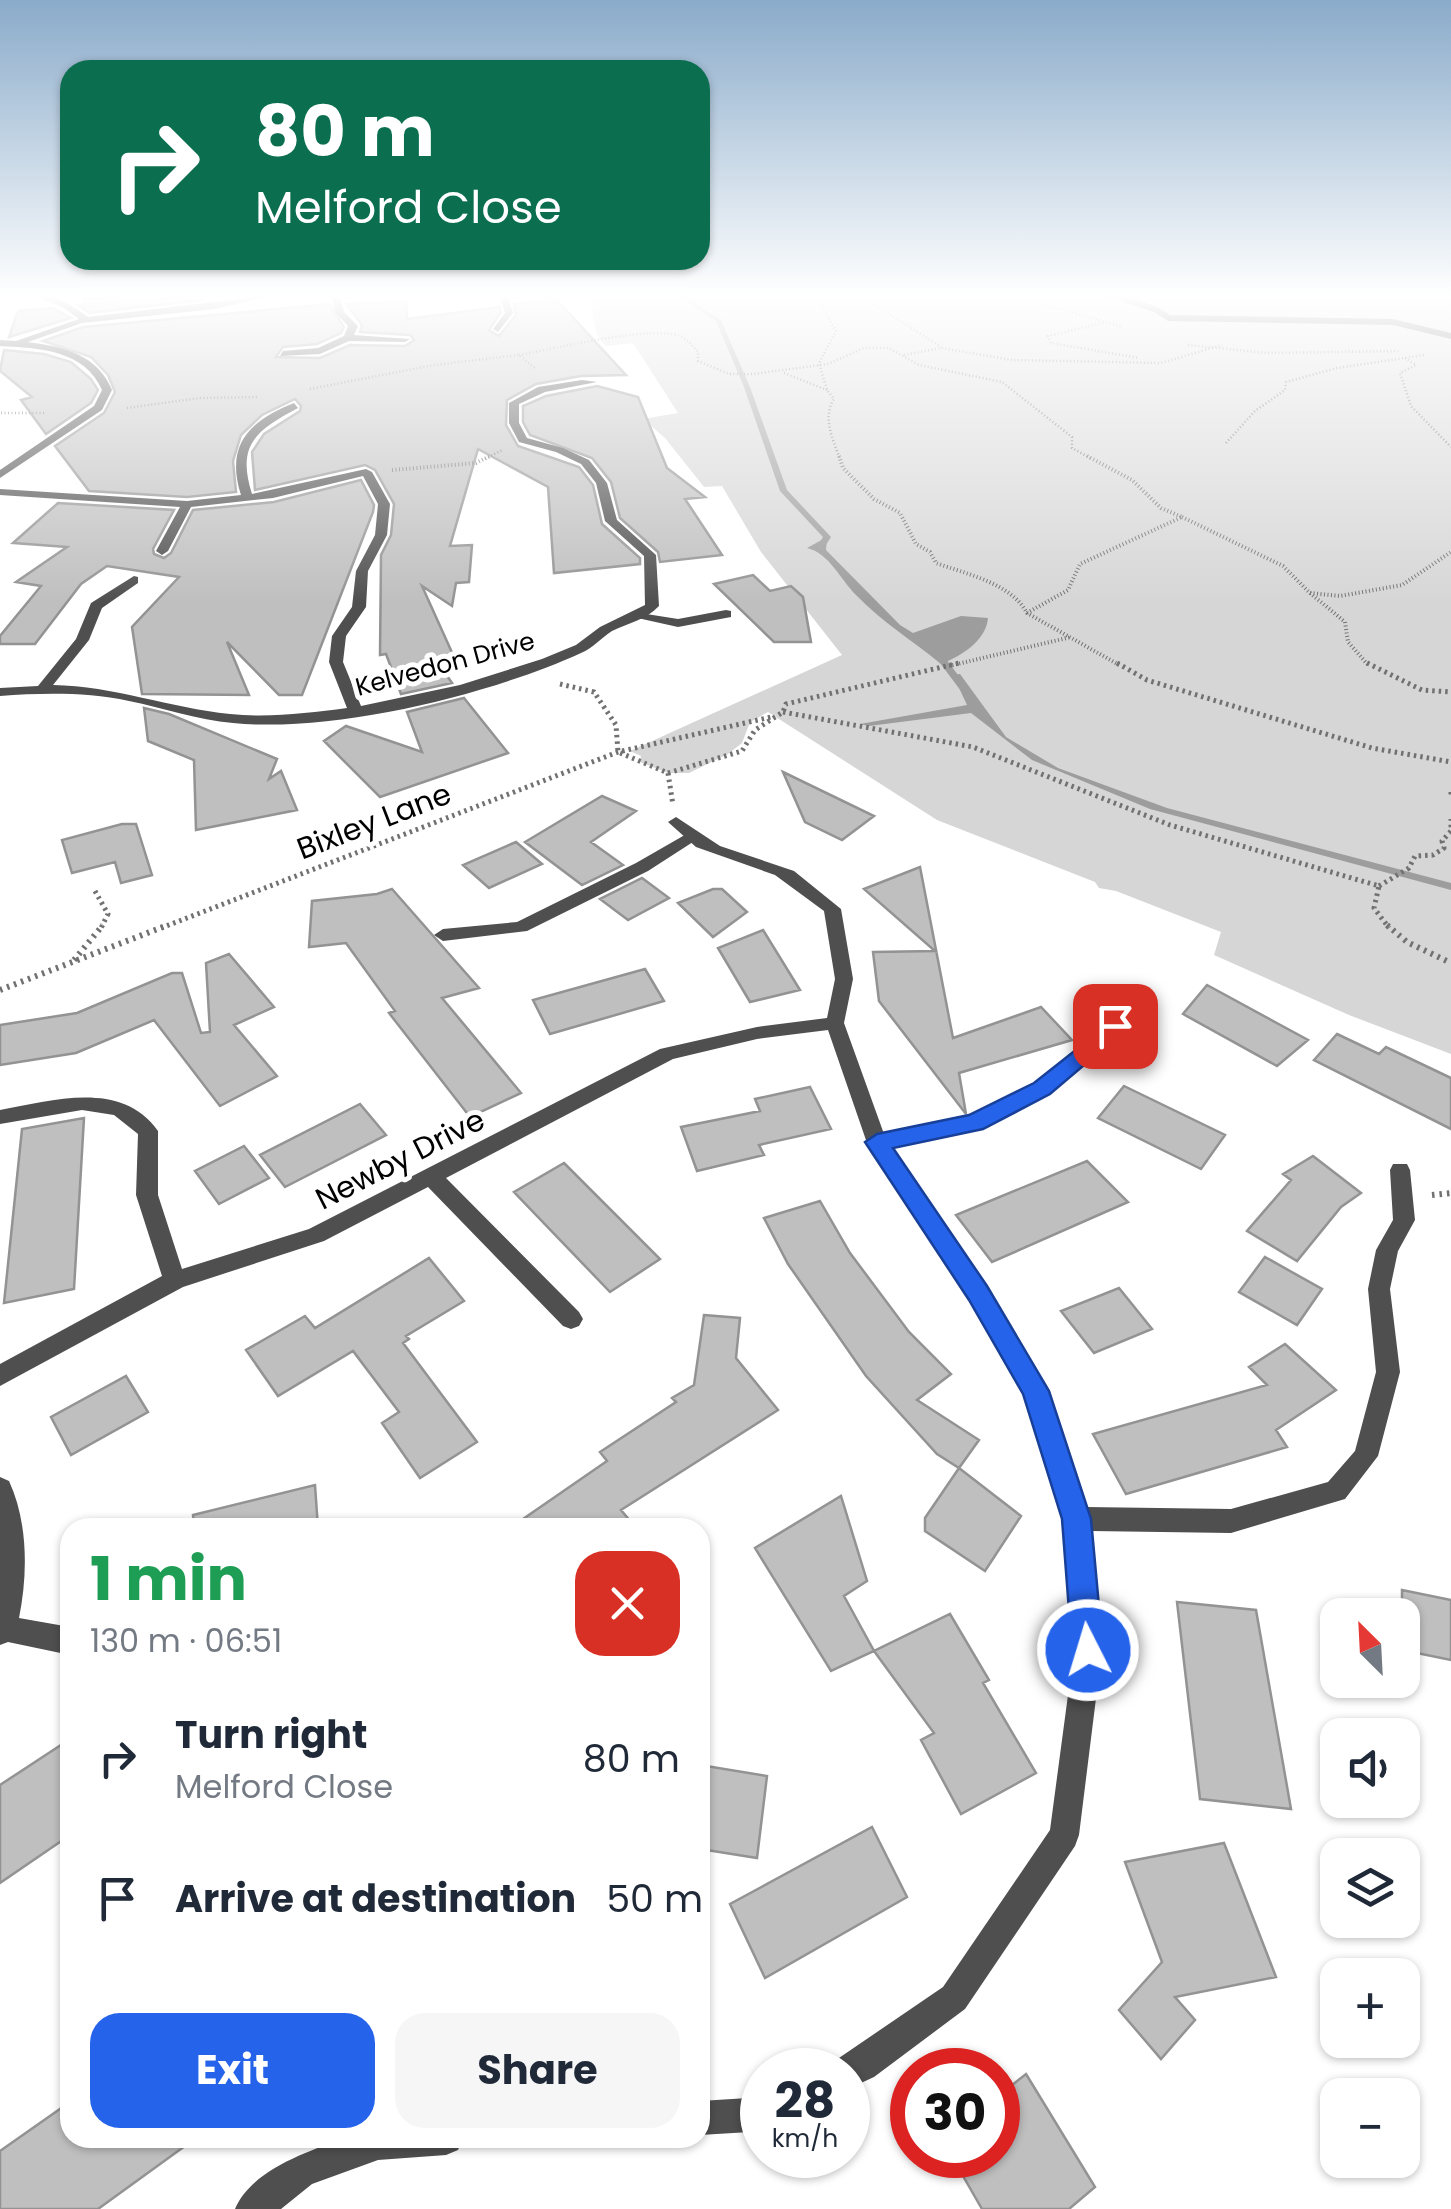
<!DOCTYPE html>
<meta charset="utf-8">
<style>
:root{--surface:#fff;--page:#f6f6f7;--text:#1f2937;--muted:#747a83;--accent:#2563eb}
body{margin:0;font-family:Poppins,sans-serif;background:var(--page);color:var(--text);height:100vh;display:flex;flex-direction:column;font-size:38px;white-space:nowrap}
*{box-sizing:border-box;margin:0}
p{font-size:32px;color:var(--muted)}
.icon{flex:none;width:55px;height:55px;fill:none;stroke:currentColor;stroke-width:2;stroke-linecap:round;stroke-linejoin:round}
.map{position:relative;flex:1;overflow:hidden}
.details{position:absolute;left:60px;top:1518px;width:650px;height:630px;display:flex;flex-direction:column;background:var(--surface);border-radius:30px;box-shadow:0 2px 8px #0004}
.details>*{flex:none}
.guide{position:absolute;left:60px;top:60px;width:650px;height:210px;border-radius:30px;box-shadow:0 2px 8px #0004;background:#0b6e4f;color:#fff;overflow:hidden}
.needle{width:65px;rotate:336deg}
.controls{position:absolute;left:1320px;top:1598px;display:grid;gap:20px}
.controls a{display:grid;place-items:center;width:100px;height:100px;border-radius:20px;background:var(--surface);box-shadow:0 2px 8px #0004;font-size:50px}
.speed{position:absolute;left:740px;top:2048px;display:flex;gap:20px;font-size:50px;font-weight:700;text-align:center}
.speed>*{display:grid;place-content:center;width:130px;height:130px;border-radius:50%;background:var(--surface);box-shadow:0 2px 8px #0004;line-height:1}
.speed small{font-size:25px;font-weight:400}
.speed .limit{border:15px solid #d22;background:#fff;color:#111}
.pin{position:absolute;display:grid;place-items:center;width:85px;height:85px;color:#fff;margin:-42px;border-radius:20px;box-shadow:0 5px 15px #0006}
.me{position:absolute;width:110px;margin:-55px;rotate:355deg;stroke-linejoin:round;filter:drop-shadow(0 0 8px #0008)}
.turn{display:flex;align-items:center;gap:35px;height:210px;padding:0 30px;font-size:45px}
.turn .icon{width:130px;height:130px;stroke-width:2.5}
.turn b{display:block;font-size:70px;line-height:85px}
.round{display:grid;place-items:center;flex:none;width:105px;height:105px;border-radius:30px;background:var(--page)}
.head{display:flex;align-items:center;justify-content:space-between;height:170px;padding:0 30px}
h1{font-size:60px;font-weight:700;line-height:75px;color:#1e9e55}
.button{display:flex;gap:20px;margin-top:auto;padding:20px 30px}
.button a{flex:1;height:115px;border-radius:30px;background:var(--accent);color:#fff;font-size:40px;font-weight:700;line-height:115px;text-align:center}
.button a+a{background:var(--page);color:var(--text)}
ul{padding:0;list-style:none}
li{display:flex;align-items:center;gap:30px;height:140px;padding:0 30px}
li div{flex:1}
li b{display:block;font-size:38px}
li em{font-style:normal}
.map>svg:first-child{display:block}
.green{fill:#d6d6d6}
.water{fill:#9d9d9d}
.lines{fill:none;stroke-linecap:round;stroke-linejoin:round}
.stream{fill:#9d9d9d;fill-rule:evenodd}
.building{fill:#bfbfbf;stroke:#939393;stroke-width:2.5}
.path-far3{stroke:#717171;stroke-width:2.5;stroke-dasharray:1 2.5;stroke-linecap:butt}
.path-far2{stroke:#717171;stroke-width:4;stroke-dasharray:1 2.5;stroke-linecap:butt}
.path-far1{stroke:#717171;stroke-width:5;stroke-dasharray:2.5 4;stroke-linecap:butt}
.path{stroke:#717171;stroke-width:6;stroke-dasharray:2.5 5;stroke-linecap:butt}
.service{fill:#4f4f4f;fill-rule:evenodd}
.minor{fill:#4f4f4f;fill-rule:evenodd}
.route{fill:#2563eb;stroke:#184099;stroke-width:2.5}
.labels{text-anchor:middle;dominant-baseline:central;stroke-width:10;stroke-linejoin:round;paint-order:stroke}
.far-street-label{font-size:25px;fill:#000;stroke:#fff}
.street-label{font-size:30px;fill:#000;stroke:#fff}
</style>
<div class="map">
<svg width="1451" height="2209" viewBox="0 0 1451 2209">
<rect width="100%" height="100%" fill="#fff"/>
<path class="green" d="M 593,294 L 1451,294 L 1451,1054 L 1349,1015 L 1214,955 L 1221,932 L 1116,891 L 1099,888 L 1095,882 L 937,820 L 768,712 L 750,722 L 742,743 L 728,754 L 689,773 L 668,773 L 640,762 L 641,756 L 630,751 L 842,655 L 761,552 L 722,486 L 704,487 L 665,438 L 643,419 L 678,413 L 633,343 L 606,346 C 592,334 592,311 593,294 Z"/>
<path class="water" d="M 827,537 L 826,550 L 900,625 L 913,633 L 961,616 L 988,618 C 986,641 961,656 941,664 C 913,641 882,622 856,595 C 840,579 829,553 807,548 Z
M 960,674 L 1006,737 L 1058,768 L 1167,808 L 1451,883 L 1451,890 L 1150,809 L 1032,760 L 971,713 L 869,726 L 860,724 L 967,705 L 953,675 Z"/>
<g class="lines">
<path class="stream" d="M 674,294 L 680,294 L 721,320 L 750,387 L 787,490 L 831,537 L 824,548 L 827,552 L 826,554 L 820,554 L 816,548 L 823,537 L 780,491 L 744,387 L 716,321 Z
M 937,650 L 940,651 L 967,687 L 967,691 L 961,691 L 934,655 L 933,653 Z"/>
</g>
<path class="building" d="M 137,294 L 201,294 L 203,300 L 89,313 L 78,305 L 85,304 L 84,299 Z
M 556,299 L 626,375 L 581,376 L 536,384 L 507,400 L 506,425 L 518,446 L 579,467 L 593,485 L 602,524 L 640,558 L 640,564 L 554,573 L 548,487 L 478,449 L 450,546 L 472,545 L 469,582 L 456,583 L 452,606 L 422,586 L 454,657 L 447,659 L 445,673 L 452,683 L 401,694 L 386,654 L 380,655 L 381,555 L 391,535 L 394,504 L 375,470 L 365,465 L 255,490 L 252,452 L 264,434 L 300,411 L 301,406 L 295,399 L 262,415 L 241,435 L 233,461 L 236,492 L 187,497 L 89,491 L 55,446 L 104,413 L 115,392 L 108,375 L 91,357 L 43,341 L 83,327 L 330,304 L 344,327 L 341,333 L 317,344 L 283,347 L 276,357 L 320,358 L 350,345 L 405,346 L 414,340 L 410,335 L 360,332 L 362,325 L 346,304 L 406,301 L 407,319 L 499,307 L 501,312 L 489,330 L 499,336 L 516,315 L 514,304 Z
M 53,308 L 71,318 L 9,337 L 18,311 Z
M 4,350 L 44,354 L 71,362 L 91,379 L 98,390 L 91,403 L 46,434 L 21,400 L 32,397 L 0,371 Z
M 597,386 L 638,397 L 667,468 L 705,497 L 685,499 L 722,555 L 660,562 L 658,552 L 620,518 L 611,482 L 592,458 L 530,435 L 523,422 L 523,406 L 546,396 Z
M 361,480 L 374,505 L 373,512 L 302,695 L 279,695 L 227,642 L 249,695 L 142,694 L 132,627 L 179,577 L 107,566 L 81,584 L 35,644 L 0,644 L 0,636 L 41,586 L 16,582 L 67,547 L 13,543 L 58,503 L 174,510 L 153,549 L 154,554 L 164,558 L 171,553 L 193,510 L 274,502 Z
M 753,575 L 770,591 L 791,586 L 803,597 L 811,642 L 774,642 L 714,584 Z
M 464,698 L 508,753 L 380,797 L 324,741 L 346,726 L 422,752 L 407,712 Z
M 144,708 L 169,714 L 277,759 L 269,779 L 281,771 L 297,810 L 196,830 L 194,760 L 148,741 Z
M 783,772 L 874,816 L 842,840 L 805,822 Z
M 602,796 L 636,811 L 591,842 L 623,865 L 582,885 L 525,842 Z
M 122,824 L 136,824 L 152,875 L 121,883 L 115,862 L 72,873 L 62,840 Z
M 516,842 L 542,864 L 489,888 L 463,865 Z
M 920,867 L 953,1038 L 1041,1007 L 1072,1040 L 959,1073 L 966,1114 L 879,1001 L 873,952 L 935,951 L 864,889 Z
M 642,878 L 669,898 L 628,920 L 600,899 Z
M 392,889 L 479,988 L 442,998 L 521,1093 L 470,1117 L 389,1013 L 395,1011 L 346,943 L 309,947 L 312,901 L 377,894 Z
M 713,889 L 722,889 L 747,912 L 713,937 L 678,903 Z
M 763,930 L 800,990 L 750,1002 L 718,948 Z
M 229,954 L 274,1007 L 234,1025 L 277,1076 L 220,1106 L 154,1020 L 76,1053 L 0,1065 L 0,1025 L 77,1013 L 172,973 L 182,973 L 201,1033 L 210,1032 L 206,963 Z
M 645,969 L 664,1001 L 550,1034 L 533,1000 Z
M 1207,985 L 1308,1040 L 1277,1066 L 1183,1014 Z
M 1337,1034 L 1379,1054 L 1386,1047 L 1451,1078 L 1451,1129 L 1314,1060 Z
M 1124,1086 L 1225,1135 L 1201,1169 L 1098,1118 Z
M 810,1087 L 831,1129 L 759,1145 L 764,1155 L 697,1171 L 681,1127 L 760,1111 L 755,1099 Z
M 360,1104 L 386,1135 L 285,1187 L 260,1155 Z
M 84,1118 L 74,1289 L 4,1303 L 22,1129 Z
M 244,1146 L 269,1178 L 219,1204 L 195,1171 Z
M 1313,1156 L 1361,1193 L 1341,1207 L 1297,1261 L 1247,1231 L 1291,1180 L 1283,1174 Z
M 1087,1161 L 1128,1202 L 992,1262 L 956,1215 Z
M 564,1163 L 660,1259 L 610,1292 L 514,1192 Z
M 820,1201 L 850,1253 L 909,1332 L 951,1374 L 917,1400 L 979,1440 L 959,1468 L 937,1454 L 866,1376 L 788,1264 L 764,1218 Z
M 1265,1257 L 1322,1289 L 1297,1325 L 1239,1292 Z
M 429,1258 L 464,1301 L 406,1336 L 409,1339 L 403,1343 L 477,1442 L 420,1478 L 382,1423 L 399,1412 L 353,1351 L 278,1396 L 246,1350 L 305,1316 L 315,1328 Z
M 1119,1288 L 1152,1329 L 1094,1353 L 1061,1311 Z
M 704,1315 L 740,1318 L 736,1358 L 778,1410 L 621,1510 L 636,1528 L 510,1528 L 607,1461 L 600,1452 L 676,1402 L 672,1398 L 694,1385 Z
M 1285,1344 L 1336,1390 L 1276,1430 L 1287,1447 L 1126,1494 L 1093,1434 L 1267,1385 L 1249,1367 Z
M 126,1376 L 148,1412 L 71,1455 L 51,1417 Z
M 959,1468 L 1021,1516 L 985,1571 L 925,1531 L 925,1518 Z
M 315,1485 L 318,1528 L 194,1528 L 193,1515 Z
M 841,1496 L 867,1581 L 844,1596 L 874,1651 L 831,1671 L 755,1548 Z
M 1402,1590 L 1451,1600 L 1451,1660 L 1402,1650 Z
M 1177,1602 L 1256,1610 L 1291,1809 L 1200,1799 Z
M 950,1614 L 989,1680 L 983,1683 L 1036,1773 L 961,1814 L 921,1740 L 934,1733 L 874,1651 Z
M 70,1739 L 70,1835 L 0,1883 L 0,1785 Z
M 700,1765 L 767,1776 L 757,1858 L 700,1849 Z
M 872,1827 L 907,1897 L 765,1978 L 730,1904 Z
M 1224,1843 L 1276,1977 L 1175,1997 L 1195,2020 L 1161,2059 L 1119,2010 L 1162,1962 L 1125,1862 Z
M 1026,2074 L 1095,2187 L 1069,2209 L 982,2209 L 951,2155 L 998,2155 L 998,2096 Z
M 70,2102 L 70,2138 L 196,2138 L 98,2209 L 0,2209 L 0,2151 Z"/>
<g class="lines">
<path class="path-far3" d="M 815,294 L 836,331 L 819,363 L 827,390 L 834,399 C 822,417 833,440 840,459
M 858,294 L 941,347
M 1022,298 L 1123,327
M 1103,323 L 1048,336 L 1051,343 L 1139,358
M 1188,345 L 1266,353 L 1400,351
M 519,355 C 554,349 649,325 680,336 C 687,339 693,346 698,352 L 698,361 L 729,374 L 753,374 L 828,364 L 864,348 L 889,348 L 919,365 L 1002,382 L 1072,437 L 1072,448 L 1092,459
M 904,355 L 941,348 L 1012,360 L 1161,363 L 1222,345
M 1405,358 L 1416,365 L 1400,373 L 1411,406 L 1451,447
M 784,373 L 827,390
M 310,389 L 434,365 L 519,355 L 535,368
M 127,408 L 200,398 L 258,397
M 1,413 L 45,413
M 1226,443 L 1255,411 L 1285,390 L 1286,382 L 1337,368 L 1424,355
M 485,459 L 502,450"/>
<path class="path-far2" d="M 839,456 L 843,468 L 874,499 L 900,513 L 916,544 L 930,552 L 936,563 C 966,574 1011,583 1027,613 L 1121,666
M 392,470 L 476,463 L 490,456
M 1182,517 L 1283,566 L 1310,593 L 1340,596 L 1402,585 L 1451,552
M 1310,593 L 1345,622 L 1348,642 L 1369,666
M 1027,613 L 1068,590 L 1080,564 L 1182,517 L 1161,508 L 1132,480 L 1087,456
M 949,666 L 1071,637"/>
<path class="path-far1" d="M 1117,663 L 1147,680 L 1372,748 L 1451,762
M 1367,663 L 1422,690 L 1451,692
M 560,684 L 594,692 L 616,725 L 618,752 L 668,773 L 673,805
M 783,712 L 973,747 L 1170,825 L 1379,886 L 1374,908 L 1389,928
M 668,773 L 742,751 L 755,730 L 783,712 L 786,704 L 959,663
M 1451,792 L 1451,797
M 1379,886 L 1409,868 L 1415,856 L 1433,855 L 1444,848 L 1442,841 L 1451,831 L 1451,819
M 95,891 L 108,914 L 101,928
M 161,928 L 618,752 L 771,717"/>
<path class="path" d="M 1387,925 L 1407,942 L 1451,963
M 74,960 L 103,925
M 0,990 L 168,925
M 1432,1195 L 1451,1193"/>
<path class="service" d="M 1100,294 C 1122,294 1152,302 1170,315 L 1393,319 L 1451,333 L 1451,339 L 1393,325 L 1168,321 L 1154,312 Z
M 726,610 L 731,611 L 731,617 L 678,627 L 633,617 L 640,613 L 678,619 Z
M 690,832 L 696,834 L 696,840 L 648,871 L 527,931 L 443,941 L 434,935 L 443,929 L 517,922 L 636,863 Z"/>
<path class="minor" d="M 30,294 C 52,294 71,304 88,317 L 281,294 L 214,309 L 82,323 L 28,342 C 64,347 97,354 112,390 L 102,410 L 0,478 L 0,470 L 94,406 L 102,390 C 85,350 39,348 0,346 L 0,340 L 16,341 L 79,319 L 64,308 Z
M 331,294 L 339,294 L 344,312 L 358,326 L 354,335 L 410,339 L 405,342 L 349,341 L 320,354 L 280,356 L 283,351 L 318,348 L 344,336 L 348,326 L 336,313 Z
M 499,294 L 507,294 L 513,313 L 498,332 L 493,329 L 505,313 Z
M 582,380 L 597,382 L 545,392 L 519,404 L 519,423 L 527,438 L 563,448 L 589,460 L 607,483 L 617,520 L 656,555 L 659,606 C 646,620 628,623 612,631 C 601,638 593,648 581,653 C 489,695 334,733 233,723 C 197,720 164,708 129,701 C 86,692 43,693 0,696 L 0,688 L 38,686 L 76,639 L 91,603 L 134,576 L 138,577 L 138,583 L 102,608 L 89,640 L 53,685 C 114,686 170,708 230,714 C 269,718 309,713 347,708 L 329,662 L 332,636 L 352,607 L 356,571 L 375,535 L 378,504 L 363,476 L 273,498 L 191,507 L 168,551 L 162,555 L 156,551 L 180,507 L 0,495 L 0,489 L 187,501 L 241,495 C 225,445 249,421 294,403 L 298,408 C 257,430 236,444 252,494 L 366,469 L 372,472 L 390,504 L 387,535 L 368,571 L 366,607 L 346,636 L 343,662 L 361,706 L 460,685 L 542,659 L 576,645 L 600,627 L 645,605 L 644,556 L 605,521 L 596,483 L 581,464 L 556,452 L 519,442 L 509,423 L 509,403 L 538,387 Z
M 676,817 L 720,846 L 794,871 L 841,909 L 853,979 L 844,1023 L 884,1134 L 970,1117 L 1035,1083 L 1105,1025 C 1099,1012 1087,1007 1079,995 L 1081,991 L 1095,991 L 1116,1009 L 1124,1027 L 1122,1032 L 1049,1093 L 982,1128 L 891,1148 L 986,1286 L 1044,1384 L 1086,1507 L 1231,1509 L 1328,1482 L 1355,1451 L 1376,1372 L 1368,1289 L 1376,1250 L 1393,1220 L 1390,1170 L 1393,1164 L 1407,1164 L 1410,1170 L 1415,1220 L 1398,1251 L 1390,1289 L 1400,1372 L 1378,1456 L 1345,1499 L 1231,1533 L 1091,1531 L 1102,1650 L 1079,1835 L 1075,1846 L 965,2009 L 874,2077 L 848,2089 L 848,2070 L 832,2070 L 836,2060 L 943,1987 L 1050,1830 L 1074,1650 L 1064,1519 L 1025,1394 L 970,1300 L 867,1143 L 828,1030 L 757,1039 L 673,1059 L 446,1178 L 579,1312 L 583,1319 L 579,1326 L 571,1329 L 563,1326 L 428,1187 L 324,1241 L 183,1287 L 0,1386 L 0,1364 L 162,1276 L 136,1195 L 138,1134 L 114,1115 L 82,1110 L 0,1124 L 0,1110 C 52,1101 121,1079 158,1131 L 158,1195 L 182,1269 L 309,1229 L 660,1049 L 757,1027 L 827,1018 L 835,979 L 824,911 L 775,875 L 696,847 L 668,822 Z
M 0,1477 L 9,1481 C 28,1522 28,1574 19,1618 L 70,1627 L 70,1655 L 8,1642 L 0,1645 Z
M 762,2092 L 762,2127 L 750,2132 L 700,2135 L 700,2101 L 748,2098 Z
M 345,2138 L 463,2138 L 458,2150 L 446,2155 L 378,2160 L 312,2184 L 281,2209 L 235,2209 C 251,2170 309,2151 345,2138 Z"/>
</g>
<linearGradient id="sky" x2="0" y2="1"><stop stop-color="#8aabca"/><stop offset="0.49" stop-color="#fff"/><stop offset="1" stop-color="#fff" stop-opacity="0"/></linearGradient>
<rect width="1451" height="603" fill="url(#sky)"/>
<path class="route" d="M 1115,1019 L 1126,1026 L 1123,1032 L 1050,1094 L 983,1129 L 893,1148 L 987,1286 L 1049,1391 L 1091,1519 L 1103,1650 L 1099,1661 L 1088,1666 L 1076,1661 L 1072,1650 L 1062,1519 L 1023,1394 L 969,1300 L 865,1142 L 877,1134 L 969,1115 L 1034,1083 Z"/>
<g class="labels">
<g class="far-street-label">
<text transform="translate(445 664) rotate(-15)">Kelvedon Drive</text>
</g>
<g class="street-label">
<text transform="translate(374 821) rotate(-21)">Bixley Lane</text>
<text transform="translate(400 1159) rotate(-27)">Newby Drive</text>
</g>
</g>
</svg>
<div class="controls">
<a><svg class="needle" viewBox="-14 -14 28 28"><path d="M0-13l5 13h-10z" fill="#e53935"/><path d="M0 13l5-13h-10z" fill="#747a83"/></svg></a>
<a><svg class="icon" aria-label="sound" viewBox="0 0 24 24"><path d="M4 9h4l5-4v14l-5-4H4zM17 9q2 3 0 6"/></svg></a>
<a><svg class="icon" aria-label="layers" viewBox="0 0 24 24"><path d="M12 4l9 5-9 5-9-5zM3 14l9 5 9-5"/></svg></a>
<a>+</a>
<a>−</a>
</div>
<div class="speed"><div>28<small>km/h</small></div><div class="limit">30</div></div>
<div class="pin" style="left:1115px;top:1026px;background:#d93025"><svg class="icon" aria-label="arrive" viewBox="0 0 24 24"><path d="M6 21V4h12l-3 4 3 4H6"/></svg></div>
<svg class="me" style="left:1088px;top:1650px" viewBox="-20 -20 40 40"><circle r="17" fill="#2563eb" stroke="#fff" stroke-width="3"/><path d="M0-11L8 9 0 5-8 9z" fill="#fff"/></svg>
<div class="guide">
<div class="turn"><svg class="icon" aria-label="right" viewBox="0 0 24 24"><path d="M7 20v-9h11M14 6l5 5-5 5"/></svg><div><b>80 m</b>Melford Close</div></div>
</div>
<section class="details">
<div class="head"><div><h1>1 min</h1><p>130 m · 06:51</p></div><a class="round" style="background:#d93025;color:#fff"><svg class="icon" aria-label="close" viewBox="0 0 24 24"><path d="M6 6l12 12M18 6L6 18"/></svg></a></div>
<ul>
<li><svg class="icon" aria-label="right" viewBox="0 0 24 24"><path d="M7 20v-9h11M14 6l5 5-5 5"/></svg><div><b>Turn right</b><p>Melford Close</p></div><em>80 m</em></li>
<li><svg class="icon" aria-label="arrive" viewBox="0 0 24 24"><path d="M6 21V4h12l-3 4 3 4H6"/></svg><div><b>Arrive at destination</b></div><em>50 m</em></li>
</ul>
<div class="button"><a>Exit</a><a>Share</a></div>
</section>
</div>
